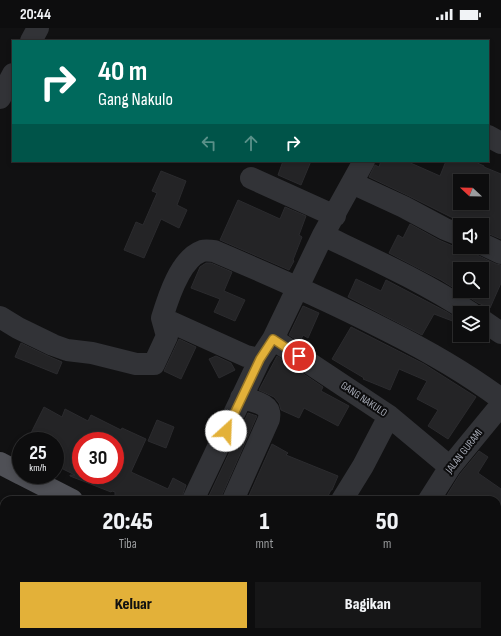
<!DOCTYPE html>
<html lang="id">
<style>
:root{--surface:#0d0d0e;--page:#161617;--text:#f1f3f6;--muted:#9a9c9e;--line:#2d2d2e;--accent:#e3b139}
body{margin:0;font-family:"Sofia Sans Condensed",sans-serif;background:var(--page);color:var(--text);height:100vh;display:flex;flex-direction:column;font-size:15px;white-space:nowrap}
*{box-sizing:border-box;margin:0}
p{font-size:13px;color:var(--muted)}
.icon{flex:none;width:22px;height:22px;fill:none;stroke:currentColor;stroke-width:2;stroke-linecap:round;stroke-linejoin:round}
.map{position:relative;flex:1;overflow:hidden}
.details{position:absolute;left:0px;top:468px;width:501px;height:140px;display:flex;flex-direction:column;background:var(--surface);border-radius:12px 12px 0 0;box-shadow:0 2px 6px #0003,0 0 0 1px var(--line)}
.details>*{flex:none}
.guide{position:absolute;left:12px;top:12px;width:477px;height:122px;border-radius:0px;box-shadow:0 2px 6px #0003,0 0 0 1px var(--line);background:#00695c;color:#fff;overflow:hidden}
.needle{width:26px;rotate:292deg}
.fabs{position:absolute;left:453px;top:146px;display:grid;gap:8px}
.fabs a{display:grid;place-items:center;width:36px;height:36px;border-radius:0px;background:var(--surface);box-shadow:0 2px 6px #0003,0 0 0 1px var(--line);font-size:20px}
.speed{position:absolute;left:12px;top:404px;display:flex;gap:8px;font-size:20px;font-weight:700;text-align:center}
.speed>*{display:grid;place-content:center;width:52px;height:52px;border-radius:50%;background:var(--surface);box-shadow:0 2px 6px #0003,0 0 0 1px var(--line);line-height:1}
.speed small{font-size:10px;font-weight:400}
.speed .limit{border:6px solid #d22;background:#fff;color:#111}
.pin{position:absolute;display:grid;place-items:center;width:34px;height:34px;color:#fff;margin:-17px;border:2px solid #fff;border-radius:50%;box-shadow:0 1px 4px #0007}
.me{position:absolute;width:44px;margin:-22px;rotate:25deg;stroke-linejoin:round;filter:drop-shadow(0 0 3px #0008)}
.turn{display:flex;align-items:center;gap:14px;height:84px;padding:0 20px;font-size:18px}
.turn .icon{width:52px;height:52px;stroke-width:2.5}
.turn b{display:block;font-size:28px;line-height:34px}
.lanes{display:flex;align-items:center;height:38px;padding:0 20px;background:#0003;justify-content:center;gap:20px;direction:ltr}
.lanes .off{opacity:.35}
.eta{display:flex;justify-content:space-evenly;align-items:center;height:68px;text-align:center}
.eta b{font-size:24px;font-weight:800;line-height:28px}
.primary-button{display:flex;gap:8px;margin-top:auto;padding:8px 20px}
.primary-button a{flex:1;height:46px;border-radius:0px;background:var(--accent);color:#111;font-size:16px;font-weight:800;line-height:46px;text-align:center}
.primary-button a+a{background:var(--page);color:var(--text)}
.status{display:flex;justify-content:space-between;align-items:center;height:28px;padding:0 20px;background:var(--surface);direction:ltr}
.status svg{height:11px;fill:currentColor}
.map>svg:first-child{display:block}
.building{fill:#242426;stroke:#2b2b2e;fill-rule:evenodd}
.lines{fill:none;stroke-linecap:round;stroke-linejoin:round}
.minor{stroke:#323337;stroke-width:22}
.major{stroke:#4f5056;stroke-width:22}
.route-casing{stroke:#947325;stroke-width:10}
.route{stroke:#e3b139;stroke-width:7}
.labels{text-anchor:middle;dominant-baseline:central;stroke-width:4;stroke-linejoin:round;paint-order:stroke}
.street-label{font-size:11px;fill:#a3a7b2;stroke:#0c0c0d}
</style>
<div class="status"><b>20:44</b><svg viewBox="0 0 49 12"><path d="M0 12V9h3v3zM5 12V6h3v6zM10 12V3h3v9zM15 12V0h3v12zM26 1h20v11H26zM47 4h2v5h-2z"/></svg></div>
<div class="map">
<svg width="501" height="608" viewBox="0 0 501 608">
<rect width="100%" height="100%" fill="#111112"/>
<path class="building" d="M 283,133 L 311,133 L 301,157 L 278,147 Z
M 381,133 L 406,133 L 440,148 L 446,133 L 473,133 L 484,138 L 484,139 L 501,146 L 501,211 L 487,205 L 482,204 L 482,197 L 467,197 L 409,168 L 369,149 L 375,137 L 379,139 ZM 460,153 L 482,153 L 482,175 L 460,175 Z
M 161,143 L 186,153 L 177,177 L 187,182 L 179,200 L 161,191 L 144,230 L 124,222 L 136,194 L 143,197 L 157,165 L 152,163 Z
M 238,172 L 280,191 L 285,179 L 306,188 L 299,207 L 302,209 L 293,232 L 294,233 L 289,242 L 220,212 Z
M 410,196 L 439,212 L 455,219 L 470,219 L 472,223 L 477,227 L 496,236 L 501,237 L 501,255 L 490,280 L 478,275 L 441,252 L 389,225 L 398,207 L 403,210 ZM 460,241 L 482,241 L 482,263 L 460,263 Z
M 206,235 L 211,235 L 232,244 L 224,263 L 245,272 L 235,293 L 214,284 L 220,271 L 191,260 L 200,239 Z
M 356,251 L 381,263 L 386,252 L 447,284 L 456,290 L 455,294 L 434,286 L 422,307 L 348,269 Z
M 303,278 L 319,285 L 308,310 L 303,307 L 300,314 L 289,307 Z
M 351,299 L 424,336 L 476,369 L 448,411 L 428,398 L 438,382 L 417,371 L 427,353 L 399,341 L 390,362 L 363,351 L 364,350 L 332,331 Z
M 179,311 L 196,319 L 181,351 L 164,343 Z
M 21,315 L 48,328 L 62,334 L 57,346 L 15,329 Z
M 216,328 L 231,335 L 235,342 L 219,350 L 209,331 Z
M 277,328 L 323,359 L 321,363 L 349,378 L 338,398 L 304,380 L 299,390 L 281,382 L 279,375 L 274,369 L 259,362 Z
M 44,379 L 62,389 L 65,381 L 88,393 L 91,387 L 121,402 L 122,400 L 146,411 L 131,444 L 168,461 L 173,450 L 186,457 L 181,472 L 131,472 L 120,467 L 118,472 L 115,472 L 115,464 L 112,463 L 111,464 L 70,448 L 70,447 L 75,447 L 55,437 L 55,413 L 37,413 L 29,409 ZM 81,413 L 115,413 L 115,447 L 81,447 Z
M 248,385 L 257,388 L 222,467 L 221,472 L 207,472 Z
M 157,392 L 174,399 L 166,420 L 148,413 Z
M 272,416 L 288,425 L 286,427 L 338,448 L 332,462 L 331,462 L 326,472 L 247,472 Z
M 479,423 L 488,429 L 478,445 L 501,461 L 501,481 L 497,479 L 497,472 L 444,472 L 460,446 Z"/>
<g class="lines">
<path class="minor" d="M 31,13 L 38,0
M 0,70 L 13,46
M 488,108 L 501,115
M 251,150 L 335,188
M 352,155 L 404,179 L 445,201 L 460,207
M 323,207 C 373,231 424,254 471,285
M 482,216 L 501,225
M 0,289 L 18,300 L 53,317 L 67,322 L 92,325 L 136,336 L 154,336 L 167,308 L 162,290 L 246,328 L 260,331
M 162,290 C 168,270 180,231 202,223 C 206,222 211,223 214,223 C 273,248 330,273 386,302 C 426,322 465,344 501,371
M 482,292 L 501,305
M 273,311 L 389,388 L 450,439
M 193,472 L 260,331 L 273,311 L 323,207 L 364,133
M 233,472 L 269,391 C 269,388 270,386 269,384 C 267,375 249,372 241,370
M 342,472 L 363,438 L 389,388
M 429,472 L 450,439 L 501,377
M 497,517 L 501,519
M 497,597 L 501,590
M 176,608 L 178,604"/>
<path class="major" d="M 0,435 L 21,446
M 23,447 L 72,472
M 336,604 L 344,608"/>
</g>
<g class="lines">
<defs>
<path id="route" d="M 226,403 L 260,331 L 273,311 L 299,328"/>
</defs>
<use href="#route" class="route-casing"/>
<use href="#route" class="route"/>
</g>
<g class="labels">
<g class="street-label">
<text transform="translate(364 371) rotate(34)">GANG NAKULO</text>
<text transform="translate(464 423) rotate(-52)">JALAN GURAMI</text>
</g>
</g>
</svg>
<div class="fabs">
<a><svg class="needle" viewBox="-14 -14 28 28"><path d="M0-13l5 13h-10z" fill="#e53935"/><path d="M0 13l5-13h-10z" fill="#9a9c9e"/></svg></a>
<a><svg class="icon" aria-label="sound" viewBox="0 0 24 24"><path d="M4 9h4l5-4v14l-5-4H4zM17 9q2 3 0 6"/></svg></a>
<a><svg class="icon" aria-label="search" viewBox="0 0 24 24"><circle cx="10" cy="10" r="6"/><path d="M15 15l6 6"/></svg></a>
<a><svg class="icon" aria-label="layers" viewBox="0 0 24 24"><path d="M12 4l9 5-9 5-9-5zM3 14l9 5 9-5"/></svg></a>
</div>
<div class="speed"><div>25<small>km/h</small></div><div class="limit">30</div></div>
<div class="pin" style="left:299px;top:328px;background:#d93025"><svg class="icon" aria-label="arrive" viewBox="0 0 24 24"><path d="M6 21V4h12l-3 4 3 4H6"/></svg></div>
<svg class="me" style="left:226px;top:403px" viewBox="-20 -20 40 40"><circle r="19" fill="#fff"/><path d="M0-13L10 11 0 6-10 11z" fill="#e3b139"/></svg>
<div class="guide">
<div class="turn"><svg class="icon" aria-label="right" viewBox="0 0 24 24"><path d="M7 20v-9h11M14 6l5 5-5 5"/></svg><div><b>40 m</b>Gang Nakulo</div></div>
<div class="lanes"><svg class="icon off" aria-label="left" viewBox="0 0 24 24"><path d="M17 20v-9H6M10 6l-5 5 5 5"/></svg><svg class="icon off" aria-label="ahead" viewBox="0 0 24 24"><path d="M12 20V5M6 11l6-6 6 6"/></svg><svg class="icon" aria-label="right" viewBox="0 0 24 24"><path d="M7 20v-9h11M14 6l5 5-5 5"/></svg></div>
</div>
<section class="details">
<div class="eta">
<div><b>20:45</b><p>Tiba</p></div>
<div><b>1</b><p>mnt</p></div>
<div><b>50</b><p>m</p></div>
</div>
<div class="primary-button"><a>Keluar</a><a>Bagikan</a></div>
</section>
</div>
